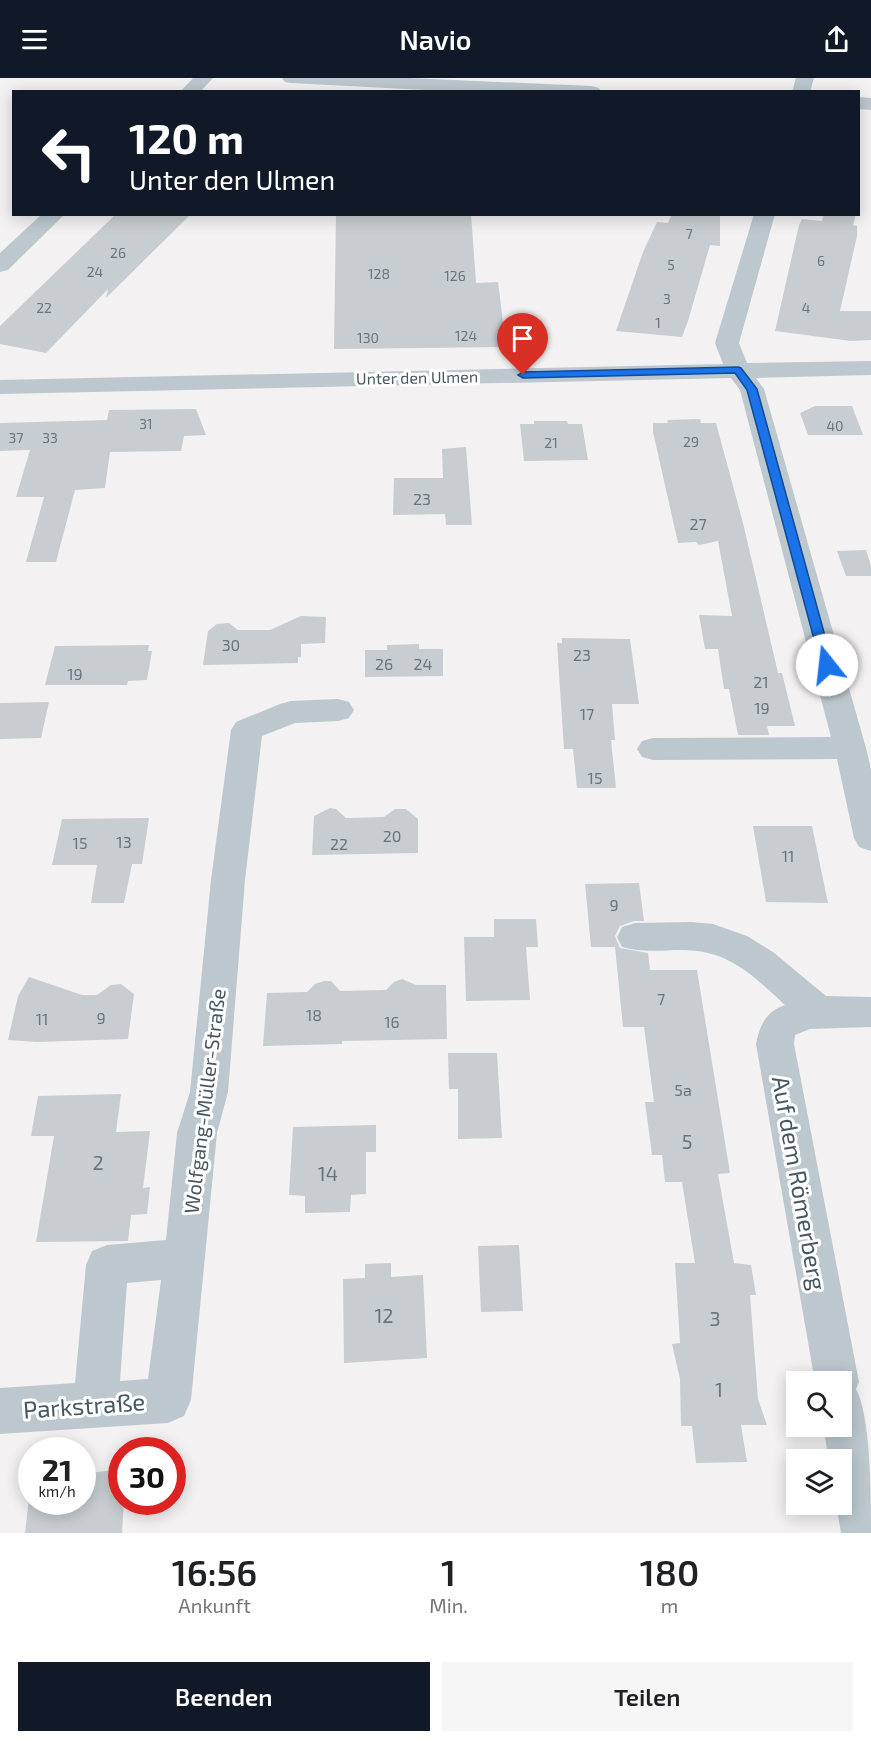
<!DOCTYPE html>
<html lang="de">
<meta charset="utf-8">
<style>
:root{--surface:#fff;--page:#f6f6f6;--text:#202124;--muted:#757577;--accent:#111827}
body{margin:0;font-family:"Exo 2",sans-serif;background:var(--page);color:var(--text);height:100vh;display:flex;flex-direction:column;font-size:22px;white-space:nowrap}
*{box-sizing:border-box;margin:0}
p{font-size:20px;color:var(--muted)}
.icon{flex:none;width:33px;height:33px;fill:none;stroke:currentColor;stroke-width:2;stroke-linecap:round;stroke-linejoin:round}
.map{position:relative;height:1455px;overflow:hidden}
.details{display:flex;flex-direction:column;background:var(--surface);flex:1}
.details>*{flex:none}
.guide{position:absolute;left:12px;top:12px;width:848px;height:126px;border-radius:0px;box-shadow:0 3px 15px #0003;background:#111827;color:#fff;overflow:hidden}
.tools{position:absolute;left:786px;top:1293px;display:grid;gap:12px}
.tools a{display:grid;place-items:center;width:66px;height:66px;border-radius:0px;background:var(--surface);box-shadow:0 3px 15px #0003;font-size:30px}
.speed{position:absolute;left:18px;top:1359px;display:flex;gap:12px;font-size:30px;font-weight:700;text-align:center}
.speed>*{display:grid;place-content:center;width:78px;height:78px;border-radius:50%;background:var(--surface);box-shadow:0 3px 15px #0003;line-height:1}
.speed small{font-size:15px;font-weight:400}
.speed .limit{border:9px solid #d22;background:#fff;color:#111}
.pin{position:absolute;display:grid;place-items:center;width:51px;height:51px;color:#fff;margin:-62px -26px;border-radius:50% 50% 50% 0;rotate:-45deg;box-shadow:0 0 6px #0007}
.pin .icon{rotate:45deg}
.me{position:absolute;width:66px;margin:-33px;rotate:344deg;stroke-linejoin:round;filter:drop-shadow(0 0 4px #0008)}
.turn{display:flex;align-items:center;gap:21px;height:126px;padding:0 18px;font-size:27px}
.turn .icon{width:78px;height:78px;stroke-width:2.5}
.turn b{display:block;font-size:42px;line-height:51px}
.eta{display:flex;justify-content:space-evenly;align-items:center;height:102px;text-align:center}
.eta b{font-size:36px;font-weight:600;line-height:42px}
.action{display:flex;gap:12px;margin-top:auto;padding:12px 18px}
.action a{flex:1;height:69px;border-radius:0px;background:var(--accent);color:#fff;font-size:24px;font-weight:600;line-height:69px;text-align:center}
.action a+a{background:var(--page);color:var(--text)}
header{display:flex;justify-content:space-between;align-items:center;height:78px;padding:0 18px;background:var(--accent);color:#fff;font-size:27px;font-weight:600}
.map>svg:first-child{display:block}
.building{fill:#c8cdd1}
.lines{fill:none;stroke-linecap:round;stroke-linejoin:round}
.minor{fill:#bcc8ce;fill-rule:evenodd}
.route{fill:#1a73e8;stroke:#114b97;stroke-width:1.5}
.labels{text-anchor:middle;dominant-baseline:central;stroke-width:6;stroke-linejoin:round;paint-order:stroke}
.far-number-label{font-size:14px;fill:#68757c}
.far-street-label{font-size:16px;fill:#485860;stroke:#fff}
.number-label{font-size:16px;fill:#68757c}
.street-label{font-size:20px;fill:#485860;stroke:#fff}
.near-number-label{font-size:20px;fill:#68757c}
.near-street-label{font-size:24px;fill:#485860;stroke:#fff}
</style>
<header><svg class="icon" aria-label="menu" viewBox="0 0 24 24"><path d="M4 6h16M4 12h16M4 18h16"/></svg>Navio<svg class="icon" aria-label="share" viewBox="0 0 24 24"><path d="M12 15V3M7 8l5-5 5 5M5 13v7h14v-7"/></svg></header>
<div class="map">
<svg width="871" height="1455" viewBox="0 0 871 1455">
<rect width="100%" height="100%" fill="#f4f1f2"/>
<path class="building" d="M 116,136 L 191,136 L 106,220 L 108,211 L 46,275 L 0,266 L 0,248 Z
M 336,136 L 471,136 L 476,205 L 498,204 L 506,269 L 334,271 Z
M 672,136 L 720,136 L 720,168 L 710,167 L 688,243 L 682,259 L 616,253 L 643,174 L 657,144 L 668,145 Z
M 824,136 L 856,136 L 853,147 L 857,148 L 857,158 L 840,233 L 871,233 L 871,262 L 851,263 L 775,253 L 799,147 L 802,141 L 822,143 Z
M 815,328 L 852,328 L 863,357 L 808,357 L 800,335 Z
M 196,331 L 206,357 L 184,358 L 181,373 L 110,374 L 105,410 L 75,412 L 56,484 L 26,484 L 44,419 L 16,419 L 30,372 L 0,373 L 0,345 L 107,342 L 109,332 Z
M 700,341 L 701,345 L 716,345 L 743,445 L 778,595 L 782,595 L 795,648 L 767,648 L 769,657 L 738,657 L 729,611 L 724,611 L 718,571 L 705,571 L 699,537 L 732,538 L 718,463 L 699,467 L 696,464 L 678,465 L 653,354 L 653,345 L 668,345 L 667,342 Z
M 534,343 L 567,343 L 568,346 L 582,346 L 588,382 L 524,383 L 520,346 L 534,346 Z
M 466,369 L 472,447 L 446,447 L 445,436 L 393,437 L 394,400 L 443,400 L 442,371 Z
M 866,472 L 871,488 L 871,498 L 846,498 L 837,473 Z
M 301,538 L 326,539 L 325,565 L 301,566 L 301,579 L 298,579 L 298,585 L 203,587 L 208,553 L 217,546 L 229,545 L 238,552 L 270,552 Z
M 562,560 L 630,561 L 639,626 L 612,626 L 615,662 L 611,662 L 616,710 L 577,710 L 573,671 L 564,671 L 557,565 L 562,565 Z
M 419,566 L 419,571 L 443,571 L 443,598 L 365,599 L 365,572 L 387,572 L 387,567 Z
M 149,567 L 148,573 L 152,573 L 147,602 L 128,603 L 127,607 L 45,607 L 55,568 Z
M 49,624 L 41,660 L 0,661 L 0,625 Z
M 330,730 L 336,731 L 346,740 L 384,739 L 395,731 L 406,731 L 418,741 L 418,775 L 312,777 L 314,738 Z
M 149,740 L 142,786 L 132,786 L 124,825 L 91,825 L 97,787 L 52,787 L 62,741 Z
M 753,748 L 812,748 L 828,825 L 766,824 Z
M 639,805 L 644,843 L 634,843 L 620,848 L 615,858 L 620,870 L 648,875 L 650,892 L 697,892 L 730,1095 L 718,1096 L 734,1185 L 751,1187 L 756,1217 L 750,1217 L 758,1321 L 767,1347 L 741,1347 L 747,1384 L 696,1385 L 692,1348 L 681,1348 L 680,1301 L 672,1266 L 680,1265 L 675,1185 L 695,1185 L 682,1104 L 665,1104 L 662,1077 L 652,1077 L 645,1024 L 654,1024 L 644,949 L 623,949 L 615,869 L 591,869 L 585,806 Z
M 494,841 L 536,841 L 538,869 L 526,869 L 530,922 L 466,923 L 464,859 L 494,859 Z
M 29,899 L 82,917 L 97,917 L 111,907 L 121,906 L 134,916 L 128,961 L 37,964 L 8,962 L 18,918 Z
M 402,901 L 416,907 L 446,907 L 447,961 L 342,963 L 342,966 L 263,968 L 267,915 L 307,914 L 315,906 L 324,903 L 331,903 L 340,913 L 386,912 L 394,904 Z
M 448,975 L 497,975 L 502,1060 L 458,1061 L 458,1011 L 449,1011 Z
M 121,1016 L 116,1054 L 150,1053 L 143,1110 L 150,1109 L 147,1136 L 131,1137 L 128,1163 L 36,1164 L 54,1058 L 31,1058 L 38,1018 Z
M 376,1047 L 376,1074 L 366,1074 L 366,1116 L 351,1117 L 350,1134 L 305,1135 L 305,1118 L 289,1117 L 293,1049 Z
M 519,1167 L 523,1233 L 481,1234 L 478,1168 Z
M 391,1185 L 391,1199 L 423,1197 L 427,1280 L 344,1285 L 343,1201 L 365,1200 L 365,1186 Z
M 122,1391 L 122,1424 L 124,1424 L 122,1455 L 25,1455 L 31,1403 L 32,1424 L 82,1424 L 82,1396 Z"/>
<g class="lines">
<path class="minor" d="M 193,0 L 213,0 L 200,14 L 180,14 Z
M 282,0 L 409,0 L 592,8 L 599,10 L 601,14 L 463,14 L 291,5 L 285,4 Z
M 796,0 L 814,0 L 810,14 L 792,14 Z
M 858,19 L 871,20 L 871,32 L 858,31 Z
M 42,136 L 65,136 L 8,192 L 0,194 L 0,175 Z
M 754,136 L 775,136 L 739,265 L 747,285 L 871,283 L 871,297 L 756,300 L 764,311 L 866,670 L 871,691 L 871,773 L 859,769 L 854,760 L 837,681 L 653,682 L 642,679 L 637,671 L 642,663 L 653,660 L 831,659 L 740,312 L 731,300 L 0,316 L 0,302 L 723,286 L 715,265 Z
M 338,621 L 349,624 L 354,632 L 349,640 L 338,643 L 295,645 L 262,658 L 245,802 L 228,1014 L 217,1055 L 191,1322 L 184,1338 L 168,1345 L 0,1356 L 0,1310 L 75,1305 L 86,1187 L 92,1173 L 107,1167 L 166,1162 L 177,1055 L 190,1014 L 211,802 L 231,652 L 236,644 L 280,626 L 291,623 ZM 161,1202 L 148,1301 L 120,1303 L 127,1205 Z
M 691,844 L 713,846 L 747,858 L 773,874 L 826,918 L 871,919 L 871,949 L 810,951 L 795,957 L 794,966 L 859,1304 L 856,1311 C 871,1338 871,1420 871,1455 L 841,1455 L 836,1426 L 842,1426 L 842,1382 L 829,1382 L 823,1348 L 842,1348 L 842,1304 L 815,1304 L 756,966 C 760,946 766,934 785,927 C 752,897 729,872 682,872 C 662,872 642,875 622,869 L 617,859 L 622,849 L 635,845 Z"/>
</g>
<path class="route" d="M 738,289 L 741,290 L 757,311 L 833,587 L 832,590 L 827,591 L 821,587 L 747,312 L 735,295 L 523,300 L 518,297 L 523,294 Z"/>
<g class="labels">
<g class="far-number-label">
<text x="689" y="155">7</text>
<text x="118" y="174">26</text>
<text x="821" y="182">6</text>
<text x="671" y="186">5</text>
<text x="95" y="193">24</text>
<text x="379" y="195">128</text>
<text x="455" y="197">126</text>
<text x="667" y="220">3</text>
<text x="44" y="229">22</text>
<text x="806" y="229">4</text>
<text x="658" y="244">1</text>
<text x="466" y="257">124</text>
<text x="368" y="259">130</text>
<text x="146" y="345">31</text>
<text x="835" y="347">40</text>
<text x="16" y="359">37</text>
<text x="50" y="359">33</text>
<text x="691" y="363">29</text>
<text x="551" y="364">21</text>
</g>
<g class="far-street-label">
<text transform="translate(417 299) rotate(-1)">Unter den Ulmen</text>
</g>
<g class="number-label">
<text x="422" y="420">23</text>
<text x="698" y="445">27</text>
<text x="231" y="566">30</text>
<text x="582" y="576">23</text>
<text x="384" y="585">26</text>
<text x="423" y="585">24</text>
<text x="75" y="595">19</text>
<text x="761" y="603">21</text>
<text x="762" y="629">19</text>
<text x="587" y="635">17</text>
<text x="595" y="699">15</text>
<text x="392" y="757">20</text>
<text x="124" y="763">13</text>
<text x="80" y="764">15</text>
<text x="339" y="765">22</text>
<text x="788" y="777">11</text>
<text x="614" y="826">9</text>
<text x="661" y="920">7</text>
<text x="314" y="936">18</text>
<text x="101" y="939">9</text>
<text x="42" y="940">11</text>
<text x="392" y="943">16</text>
<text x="683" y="1011">5a</text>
</g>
<g class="street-label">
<text transform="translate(204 1023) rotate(-83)">Wolfgang-Müller-Straße</text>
</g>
<g class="near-number-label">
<text x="687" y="1063">5</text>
<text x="98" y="1084">2</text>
<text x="328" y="1095">14</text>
<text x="384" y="1237">12</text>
<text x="715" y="1240">3</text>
<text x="719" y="1311">1</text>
</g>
<g class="near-street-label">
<text transform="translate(800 1105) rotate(80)">Auf dem Römerberg</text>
<text transform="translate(84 1327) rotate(-4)">Parkstraße</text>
</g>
</g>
</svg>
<div class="tools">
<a><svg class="icon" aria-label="search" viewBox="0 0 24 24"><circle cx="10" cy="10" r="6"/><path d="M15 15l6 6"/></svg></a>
<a><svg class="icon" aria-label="layers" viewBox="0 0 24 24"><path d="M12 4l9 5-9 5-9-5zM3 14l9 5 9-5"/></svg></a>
</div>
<div class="speed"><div>21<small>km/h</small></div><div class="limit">30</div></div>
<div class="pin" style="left:523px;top:297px;background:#d93025"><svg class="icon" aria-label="arrive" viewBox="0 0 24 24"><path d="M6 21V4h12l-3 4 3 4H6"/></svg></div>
<svg class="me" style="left:827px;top:587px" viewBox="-20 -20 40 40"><circle r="19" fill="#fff"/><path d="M0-13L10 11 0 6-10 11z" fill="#1a73e8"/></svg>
<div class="guide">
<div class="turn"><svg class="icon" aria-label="left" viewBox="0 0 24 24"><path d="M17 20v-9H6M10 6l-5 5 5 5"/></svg><div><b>120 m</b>Unter den Ulmen</div></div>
</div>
</div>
<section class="details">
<div class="eta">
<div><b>16:56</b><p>Ankunft</p></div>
<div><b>1</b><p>Min.</p></div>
<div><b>180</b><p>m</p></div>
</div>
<div class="action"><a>Beenden</a><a>Teilen</a></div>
</section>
